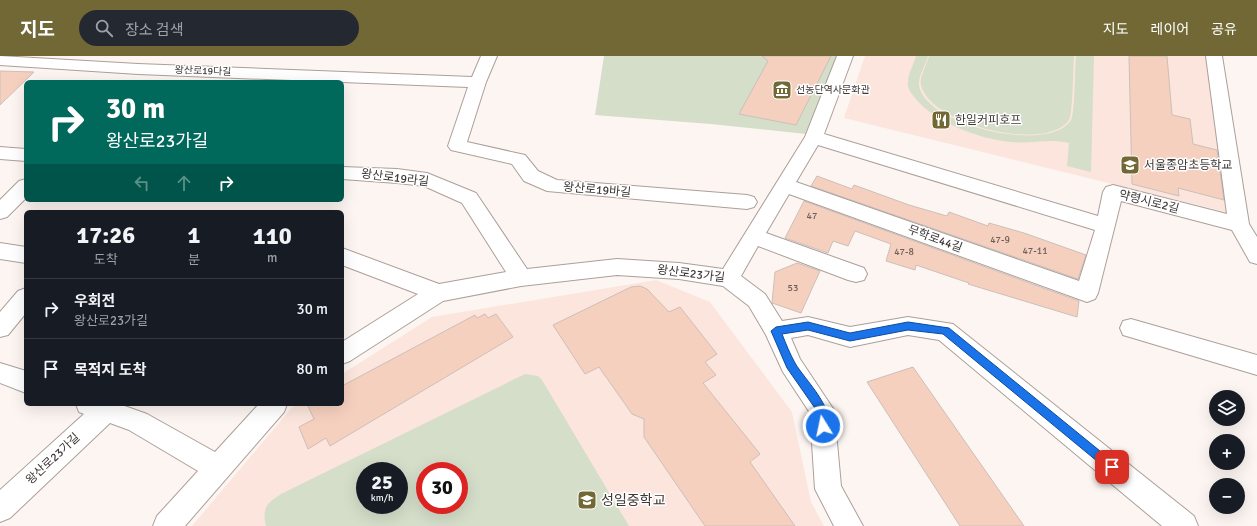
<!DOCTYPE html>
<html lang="ko">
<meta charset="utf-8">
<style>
:root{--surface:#171b24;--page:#242831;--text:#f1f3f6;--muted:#9ea1a6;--line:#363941;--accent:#716835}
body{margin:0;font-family:Signika,"Noto Sans KR",sans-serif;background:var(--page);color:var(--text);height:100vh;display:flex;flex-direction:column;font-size:15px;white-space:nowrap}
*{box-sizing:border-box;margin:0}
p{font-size:13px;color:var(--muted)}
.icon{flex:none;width:22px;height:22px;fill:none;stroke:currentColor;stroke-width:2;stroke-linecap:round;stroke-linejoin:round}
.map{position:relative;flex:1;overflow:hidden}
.sheet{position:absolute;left:24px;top:154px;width:320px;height:196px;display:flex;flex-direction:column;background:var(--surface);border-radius:6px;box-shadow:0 4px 16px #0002}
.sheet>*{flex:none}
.guide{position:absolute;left:24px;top:24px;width:320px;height:122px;border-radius:6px;box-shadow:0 4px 16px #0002;background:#00695c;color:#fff;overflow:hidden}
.buttons{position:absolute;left:1209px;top:334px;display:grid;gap:8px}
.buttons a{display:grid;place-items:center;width:36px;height:36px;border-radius:50%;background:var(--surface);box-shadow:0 4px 16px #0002;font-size:20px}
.speed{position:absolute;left:356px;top:406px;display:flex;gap:8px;font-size:20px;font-weight:700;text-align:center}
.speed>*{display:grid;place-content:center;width:52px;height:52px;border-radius:50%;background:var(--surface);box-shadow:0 4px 16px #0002;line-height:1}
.speed small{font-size:10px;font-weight:400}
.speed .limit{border:6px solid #d22;background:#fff;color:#111}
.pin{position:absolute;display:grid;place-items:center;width:34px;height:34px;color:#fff;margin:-17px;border-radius:8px;box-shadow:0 2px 6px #0006}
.me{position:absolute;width:44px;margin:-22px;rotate:350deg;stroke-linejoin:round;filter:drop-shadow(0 0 3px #0008)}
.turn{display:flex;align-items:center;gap:14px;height:84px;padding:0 16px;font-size:18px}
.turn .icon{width:52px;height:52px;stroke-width:2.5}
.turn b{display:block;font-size:28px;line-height:34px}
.lanes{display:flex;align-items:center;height:38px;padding:0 16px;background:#0003;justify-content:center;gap:20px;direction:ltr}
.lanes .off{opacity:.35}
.eta{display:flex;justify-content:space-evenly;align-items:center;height:68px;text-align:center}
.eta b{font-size:24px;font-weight:800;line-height:28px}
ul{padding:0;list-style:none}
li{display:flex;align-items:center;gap:12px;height:60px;padding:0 16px;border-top:1px solid var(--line)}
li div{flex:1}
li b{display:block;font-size:15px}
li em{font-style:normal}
header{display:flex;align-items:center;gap:24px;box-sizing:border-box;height:56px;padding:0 20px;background:var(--accent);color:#fff}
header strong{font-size:19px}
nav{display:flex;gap:22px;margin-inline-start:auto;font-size:14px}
.search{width:280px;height:36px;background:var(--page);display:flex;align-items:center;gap:10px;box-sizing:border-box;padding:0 14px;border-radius:22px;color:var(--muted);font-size:15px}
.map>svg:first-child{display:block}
.built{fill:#fbe5dc;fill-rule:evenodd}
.green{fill:#d4dec9;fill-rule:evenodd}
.building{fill:#f6d0bf;stroke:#ccbfb9}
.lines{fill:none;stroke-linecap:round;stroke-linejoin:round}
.street-casing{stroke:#ac9f9a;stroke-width:2}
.street{fill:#fff;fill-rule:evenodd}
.route{fill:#1a73e8;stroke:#114b97}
.labels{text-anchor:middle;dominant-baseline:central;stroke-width:3;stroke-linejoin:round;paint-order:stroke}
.far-street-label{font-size:10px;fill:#3e3836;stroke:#fff}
.far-poi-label{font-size:10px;fill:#3e3836;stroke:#fff;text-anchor:start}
.number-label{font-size:10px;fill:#6c5e58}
.poi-label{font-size:12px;fill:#3e3836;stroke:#fff;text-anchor:start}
.street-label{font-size:12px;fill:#3e3836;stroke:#fff}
.near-poi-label{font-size:14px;fill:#3e3836;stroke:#fff;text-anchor:start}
</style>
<header>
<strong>지도</strong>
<div class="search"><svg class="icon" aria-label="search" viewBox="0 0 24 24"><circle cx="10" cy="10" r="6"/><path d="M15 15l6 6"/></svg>장소 검색</div>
<nav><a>지도</a><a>레이어</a><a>공유</a></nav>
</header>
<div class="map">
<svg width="1257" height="470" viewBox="0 0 1257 470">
<rect width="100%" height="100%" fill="#fdf5f1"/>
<path class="built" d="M 865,0 L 1210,0 L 1230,157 L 844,62 Z
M 656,224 L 710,246 L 792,356 L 811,446 L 824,470 L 192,470 L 295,348 L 342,348 L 342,318 L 432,261 ZM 365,415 L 399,415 L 399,449 L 365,449 ZM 425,415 L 459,415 L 459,449 L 425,449 Z"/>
<path class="green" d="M 604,0 L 837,0 L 806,78 L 711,68 L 595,59 Z
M 916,0 L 928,0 C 926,8 918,21 919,29 C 924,69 1049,99 1071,64 C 1075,57 1075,11 1076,0 L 1094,0 L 1091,116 L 1067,110 L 1069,87 C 1050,82 1031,88 1011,86 C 980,83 935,67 915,42 C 912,38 907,33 908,26 C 908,18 914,8 916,0 Z
M 929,0 L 1074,0 C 1073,11 1073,57 1069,64 C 1047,97 930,69 921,29 C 919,22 927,8 929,0 Z
M 525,318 L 538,320 L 542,324 L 629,470 L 266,470 C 262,452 266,448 281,438 ZM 365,415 L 399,415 L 399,449 L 365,449 ZM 425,415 L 459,415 L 459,449 L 425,449 Z"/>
<path class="building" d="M 762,0 L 831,0 L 796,69 L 739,58 L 768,5 Z
M 1129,0 L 1167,0 L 1172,59 L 1190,63 L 1193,88 L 1217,94 L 1224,144 L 1178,132 L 1179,140 L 1132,128 Z
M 0,15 L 34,16 L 0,49 Z
M 817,120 L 852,133 L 854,129 L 909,149 L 947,160 L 949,156 L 988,170 L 989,167 L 1024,177 L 1086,199 L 1078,223 L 811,130 Z
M 804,145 L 1079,245 L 1077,261 L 968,228 L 969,227 L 916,209 L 915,214 L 886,205 L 891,188 L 855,175 L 848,190 L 833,185 L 828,197 L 785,182 Z
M 797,207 L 820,215 L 801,257 L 772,247 L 775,216 Z
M 640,230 L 647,233 L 669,256 L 680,251 L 717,298 L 705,306 L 716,319 L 703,327 L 760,398 L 750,406 L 795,470 L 705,470 L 644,381 L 644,363 L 632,358 L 599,311 L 585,318 L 553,269 L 631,231 Z
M 485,258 L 488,262 L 496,258 L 513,281 L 330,390 L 326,382 L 308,393 L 299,371 L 314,363 L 307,348 L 342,348 L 342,330 L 475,259 L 477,262 Z
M 913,311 L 1024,470 L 960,470 L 867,326 Z"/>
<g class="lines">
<defs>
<path id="street" d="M 0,0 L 138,8 L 472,21 L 481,0 L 497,0 L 486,26 L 467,86 L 525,99 L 538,115 L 557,124 L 747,139 L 754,141 L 757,146 L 754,151 L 747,153 L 547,135 L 524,125 L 512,108 L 451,94 L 448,90 L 468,31 L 138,18 L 0,9 Z
M 837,0 L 853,0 L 824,78 L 1098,160 L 1103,136 L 1106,131 L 1113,129 L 1227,158 L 1206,0 L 1222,0 L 1249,168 L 1257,181 L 1257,208 L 1250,206 L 1232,174 L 1121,145 L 1098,237 L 1095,243 L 1087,246 L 789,138 L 766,177 L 864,212 L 867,218 L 864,224 L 856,226 L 848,224 L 758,190 L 741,220 L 765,238 L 782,265 L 808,261 L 850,271 L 908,261 L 953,268 L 1194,460 L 1198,470 L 1162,470 L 939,284 L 908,279 L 850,291 L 808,279 L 791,282 L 800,303 L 834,354 L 841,430 L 863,470 L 834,470 L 815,433 L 810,357 L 783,316 L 766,279 L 749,250 L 723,230 L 679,223 L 617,219 L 521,230 L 443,245 L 350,305 L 342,308 L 342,286 L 418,238 L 342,209 L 342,192 L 439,228 L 506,216 L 462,147 L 424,130 L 397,127 L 342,123 L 342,111 L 397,113 L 427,117 L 476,137 L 527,213 L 617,203 L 679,207 L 723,213 L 805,81 ZM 818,89 L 1095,174 L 1079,225 L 796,126 Z
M 0,91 L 26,93 L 26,105 L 0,103 Z
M 26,123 L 26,142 L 7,161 L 0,163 L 0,144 L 19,125 Z
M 0,187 L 26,191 L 26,207 L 0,203 Z
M 26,232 L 26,257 L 8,279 L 0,281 L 0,256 L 18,235 Z
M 1131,263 L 1257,299 L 1257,319 L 1123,279 L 1120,272 L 1123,265 Z
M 0,307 L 26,315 L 26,337 L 0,327 Z
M 76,348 L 119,348 L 147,358 L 215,396 L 259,348 L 287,348 L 284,356 L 185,470 L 153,470 L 157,460 L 198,415 L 129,374 L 110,367 L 10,462 L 0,466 L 0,434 L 84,358 L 79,356 Z"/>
</defs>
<use href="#street" class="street-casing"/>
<use href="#street" class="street"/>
</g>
<path class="route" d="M 808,266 L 850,277 L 908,266 L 949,272 L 1116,408 L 1118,411 L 1116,415 L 1112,417 L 1109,415 L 943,278 L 908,274 L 850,285 L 808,274 L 782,278 C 786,288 790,298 795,307 C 805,324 836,353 827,373 L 823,374 L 819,373 L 817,355 L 787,312 L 771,275 L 776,271 Z"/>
<defs>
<symbol id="museum-square" viewBox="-11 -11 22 22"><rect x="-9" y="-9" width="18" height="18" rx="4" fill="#716835" stroke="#fff"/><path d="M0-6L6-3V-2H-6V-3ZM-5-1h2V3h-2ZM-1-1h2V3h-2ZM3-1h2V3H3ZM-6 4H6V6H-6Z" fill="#fff"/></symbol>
<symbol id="restaurant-square" viewBox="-11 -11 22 22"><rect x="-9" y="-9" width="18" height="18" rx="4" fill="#716835" stroke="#fff"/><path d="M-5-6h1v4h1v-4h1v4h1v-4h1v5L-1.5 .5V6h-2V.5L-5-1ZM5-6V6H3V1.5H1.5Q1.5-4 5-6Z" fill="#fff"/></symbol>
<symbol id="school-square" viewBox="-11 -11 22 22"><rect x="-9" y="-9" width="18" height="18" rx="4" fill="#716835" stroke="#fff"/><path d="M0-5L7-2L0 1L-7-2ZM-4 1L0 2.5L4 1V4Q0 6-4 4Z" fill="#fff"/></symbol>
</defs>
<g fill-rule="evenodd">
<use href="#museum-square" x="771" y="23" width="22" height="22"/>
<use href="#restaurant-square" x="930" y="53" width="22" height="22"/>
<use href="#school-square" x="1119" y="98" width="22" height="22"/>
<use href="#school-square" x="576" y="433" width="22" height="22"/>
</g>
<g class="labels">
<g class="far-street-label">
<text transform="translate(203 15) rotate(2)">왕산로19다길</text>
</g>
<g class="far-poi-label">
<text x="796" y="34">선농단역사문화관</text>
</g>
<g class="number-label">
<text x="812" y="160">47</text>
<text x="1000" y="184">47-9</text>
<text x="1035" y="195">47-11</text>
<text x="904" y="196">47-8</text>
<text x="793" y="232">53</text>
</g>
<g class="poi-label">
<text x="955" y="64">한일커피호프</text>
<text x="1144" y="109">서울종암초등학교</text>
</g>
<g class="street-label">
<text transform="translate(395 122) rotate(7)">왕산로19라길</text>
<text transform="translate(597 134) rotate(5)">왕산로19바길</text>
<text transform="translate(1149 146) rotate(14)">약령시로2길</text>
<text transform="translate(935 183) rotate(20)">무학로44길</text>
<text transform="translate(691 218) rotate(7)">왕산로23가길</text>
<text transform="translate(53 403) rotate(-43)">왕산로23가길</text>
</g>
<g class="near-poi-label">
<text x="601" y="444">성일중학교</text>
</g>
</g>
</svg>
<div class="buttons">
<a><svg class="icon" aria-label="layers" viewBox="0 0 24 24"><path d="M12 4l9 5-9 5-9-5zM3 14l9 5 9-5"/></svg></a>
<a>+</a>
<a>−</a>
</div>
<div class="speed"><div>25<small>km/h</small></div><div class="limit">30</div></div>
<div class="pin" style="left:1112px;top:411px;background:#d93025"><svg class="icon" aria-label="arrive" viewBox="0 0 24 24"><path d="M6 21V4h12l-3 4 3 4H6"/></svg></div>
<svg class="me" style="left:823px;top:370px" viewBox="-20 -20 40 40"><circle r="17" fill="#1a73e8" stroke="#fff" stroke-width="3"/><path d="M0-11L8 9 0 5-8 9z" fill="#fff"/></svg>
<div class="guide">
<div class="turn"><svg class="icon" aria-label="right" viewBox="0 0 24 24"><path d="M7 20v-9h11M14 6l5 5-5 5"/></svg><div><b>30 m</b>왕산로23가길</div></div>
<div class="lanes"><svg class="icon off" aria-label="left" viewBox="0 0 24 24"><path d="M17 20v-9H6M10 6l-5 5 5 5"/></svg><svg class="icon off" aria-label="ahead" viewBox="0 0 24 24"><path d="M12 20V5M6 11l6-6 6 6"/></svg><svg class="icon" aria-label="right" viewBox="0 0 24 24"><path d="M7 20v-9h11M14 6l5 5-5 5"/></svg></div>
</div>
<section class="sheet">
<div class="eta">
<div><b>17:26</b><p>도착</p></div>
<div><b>1</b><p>분</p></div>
<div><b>110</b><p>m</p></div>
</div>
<ul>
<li><svg class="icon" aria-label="right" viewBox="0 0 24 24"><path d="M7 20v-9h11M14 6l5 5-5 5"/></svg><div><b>우회전</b><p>왕산로23가길</p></div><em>30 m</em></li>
<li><svg class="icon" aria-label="arrive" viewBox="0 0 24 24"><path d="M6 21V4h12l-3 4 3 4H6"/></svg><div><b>목적지 도착</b></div><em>80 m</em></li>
</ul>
</section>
</div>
